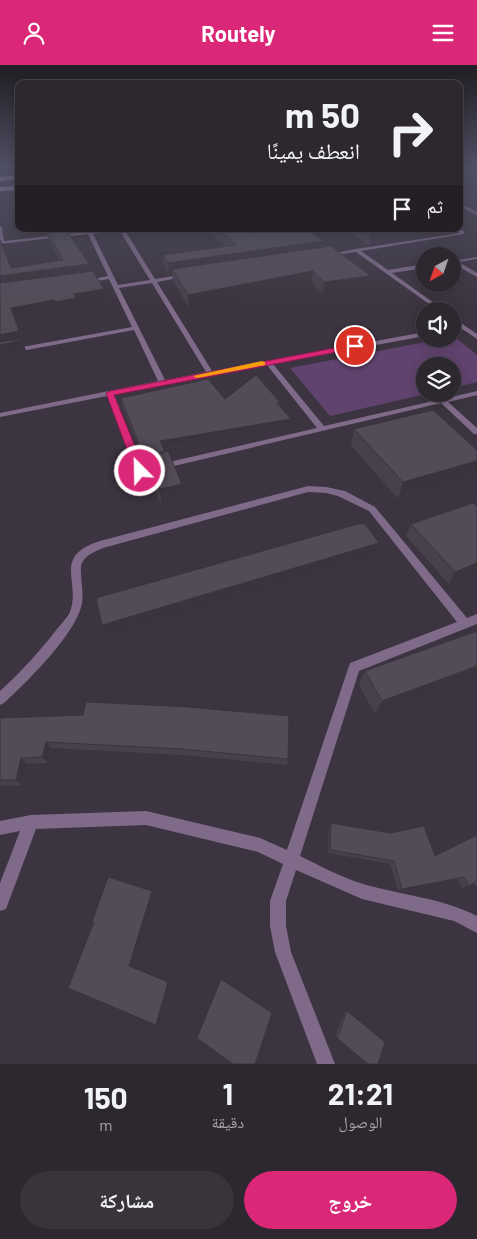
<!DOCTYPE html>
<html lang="ar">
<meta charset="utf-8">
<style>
:root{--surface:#2d2730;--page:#39333c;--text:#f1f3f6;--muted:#a7a5ab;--line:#48444c;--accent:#db2777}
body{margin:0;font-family:Barlow,"Noto Naskh Arabic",sans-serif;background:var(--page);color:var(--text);direction:rtl;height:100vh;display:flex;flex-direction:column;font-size:19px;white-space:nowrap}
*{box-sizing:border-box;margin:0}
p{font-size:16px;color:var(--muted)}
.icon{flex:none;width:28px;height:28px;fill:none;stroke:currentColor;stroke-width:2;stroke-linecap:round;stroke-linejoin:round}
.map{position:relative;height:999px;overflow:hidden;direction:ltr}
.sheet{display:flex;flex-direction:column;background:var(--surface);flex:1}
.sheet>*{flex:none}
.guide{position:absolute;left:15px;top:15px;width:448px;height:152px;border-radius:10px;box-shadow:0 2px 12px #0003,0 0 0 1px var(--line);direction:rtl;background:#2d2730;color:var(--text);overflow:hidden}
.needle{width:32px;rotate:220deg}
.controls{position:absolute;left:416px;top:182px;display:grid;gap:10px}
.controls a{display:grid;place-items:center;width:45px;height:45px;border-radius:50%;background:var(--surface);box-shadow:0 2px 12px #0003,0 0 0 1px var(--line);font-size:25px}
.pin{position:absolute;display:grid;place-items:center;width:42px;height:42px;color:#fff;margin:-21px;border:2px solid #fff;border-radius:50%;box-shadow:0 1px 5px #0007}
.me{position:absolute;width:55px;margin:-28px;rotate:337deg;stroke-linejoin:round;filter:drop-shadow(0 0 4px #0008)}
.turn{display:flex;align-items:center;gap:18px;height:105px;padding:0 20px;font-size:22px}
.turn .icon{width:65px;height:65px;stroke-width:2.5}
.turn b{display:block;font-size:35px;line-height:42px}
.then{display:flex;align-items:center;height:48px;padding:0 20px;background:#0003;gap:10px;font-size:19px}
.eta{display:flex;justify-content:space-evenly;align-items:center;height:85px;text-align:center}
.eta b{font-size:30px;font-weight:700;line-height:35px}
.primary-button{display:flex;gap:10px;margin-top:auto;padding:10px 20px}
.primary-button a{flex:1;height:58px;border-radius:30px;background:var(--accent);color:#fff;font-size:20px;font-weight:700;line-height:58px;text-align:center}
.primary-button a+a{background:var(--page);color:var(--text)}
header{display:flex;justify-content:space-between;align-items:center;height:65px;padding:0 20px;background:var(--accent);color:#fff;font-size:22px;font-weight:700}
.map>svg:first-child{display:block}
.green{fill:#60436e}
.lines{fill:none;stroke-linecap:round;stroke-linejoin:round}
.street{fill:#7f6b89;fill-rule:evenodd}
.highway{fill:#e1aff9;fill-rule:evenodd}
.wall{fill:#48404c}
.shaded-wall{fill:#3b343e}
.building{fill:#544b58;stroke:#3b343e}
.route{fill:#db2777;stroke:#8e194d}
.slow{fill:#f59e0b}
</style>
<header><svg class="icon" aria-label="menu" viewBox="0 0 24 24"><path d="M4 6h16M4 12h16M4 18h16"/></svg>Routely<svg class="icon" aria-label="person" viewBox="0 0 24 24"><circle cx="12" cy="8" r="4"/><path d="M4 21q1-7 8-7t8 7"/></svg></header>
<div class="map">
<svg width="477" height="999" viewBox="0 0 477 999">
<rect width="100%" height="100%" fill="#3c3440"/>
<path class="green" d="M 454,271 L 477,290 L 477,317 L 453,323 L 452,301 L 425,301 L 426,329 L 330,351 L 290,303 L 441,274 L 452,274 Z"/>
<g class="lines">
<path class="street" d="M 459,138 L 477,147 L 477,150 L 459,141 Z
M 0,161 L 2,162 L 4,176 L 87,167 L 86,164 L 90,164 L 91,166 L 124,164 L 155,214 L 186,209 L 189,211 L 157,217 L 212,306 L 425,267 L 425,271 L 273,299 L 324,361 L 477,326 L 477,330 L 448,337 L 477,363 L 477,369 L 474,369 L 441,338 L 140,409 L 136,406 L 107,331 L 0,352 L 0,348 L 158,316 L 134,265 L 0,290 L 0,286 L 132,262 L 109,214 L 85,218 L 82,216 L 108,211 L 88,169 L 0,179 ZM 120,166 L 150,215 L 118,220 L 93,169 ZM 152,218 L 206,307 L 165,315 L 119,223 ZM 267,300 L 317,363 L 143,403 L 114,329 Z
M 454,164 L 459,164 L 464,166 L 464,169 L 361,186 L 388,205 L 425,199 L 425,203 L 392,208 L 445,246 L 439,246 L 356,187 L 327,191 L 325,190 L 356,184 L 460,168 Z
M 477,192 L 477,194 L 459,197 L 477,208 L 477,212 L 452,198 L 452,196 Z
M 452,252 L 477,269 L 477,274 L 452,257 Z
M 308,421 L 326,422 L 345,426 L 375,442 L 467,553 L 477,549 L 477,559 L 359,606 L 300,791 C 320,801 341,812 363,819 C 401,830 442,833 477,851 L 477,868 L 454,856 L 362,834 L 296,805 L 286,836 L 286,861 L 291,887 L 335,999 L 317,999 L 275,887 L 270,861 L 270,836 L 283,799 L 258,787 L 146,760 L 36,764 L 6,844 L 0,846 L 0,818 L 20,766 L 0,770 L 0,756 L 31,750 L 146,746 L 260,773 L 287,785 L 350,598 L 457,557 L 369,446 L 338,431 L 326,428 L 308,427 L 103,483 C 94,487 85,490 81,500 C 80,513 84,526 82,538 C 77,568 27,617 4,638 L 0,640 L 0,626 C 21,607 40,586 57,564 C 61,559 66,554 69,549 C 83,518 50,492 100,476 Z"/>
<path class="highway" d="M 19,110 L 19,114 L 0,116 L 0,112 Z
M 19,121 L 19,125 L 0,126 L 0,122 Z"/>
</g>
<path class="wall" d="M 465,102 L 477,102 L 477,106 Z
M 46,164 L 89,199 L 90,206 L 104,224 L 107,236 L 78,242 L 79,246 L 59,250 L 58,248 L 16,256 L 27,289 L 0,294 L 0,175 L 11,203 L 60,195 L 49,175 Z
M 206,164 L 307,164 L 323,176 L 323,182 L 371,211 L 369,223 L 323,229 L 312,218 L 189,243 L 173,216 L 172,210 L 169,210 L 164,202 L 163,190 L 226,182 Z
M 345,164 L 404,164 L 397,176 L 369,180 Z
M 121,333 L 225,334 L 280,337 L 280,341 L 291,354 L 290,362 L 164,384 L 182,419 L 184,436 L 162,442 L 149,409 L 147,400 L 146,400 L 122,341 Z
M 433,345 L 398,434 L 351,380 L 354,364 Z
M 477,442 L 477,507 L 449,519 L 406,471 L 411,459 Z
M 477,566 L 477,611 L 375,649 L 359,620 L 365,606 Z
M 0,653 L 288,694 L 287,700 L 182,690 L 51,683 L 48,698 L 27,699 L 22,720 L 0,721 Z
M 331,758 L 435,791 L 477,770 L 477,822 L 473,818 L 462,823 L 458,814 L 398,825 L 390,799 L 328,788 L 329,761 Z
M 345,946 L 347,946 L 368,999 L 335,971 Z"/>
<path class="shaded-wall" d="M 400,164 L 404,164 L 397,176 L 369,180 L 371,169 Z
M 323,176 L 322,187 L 172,204 L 172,210 L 169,210 L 168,198 Z
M 89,199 L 91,211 L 0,224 L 0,211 Z
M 313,206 L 312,218 L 189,243 L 188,230 Z
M 371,211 L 369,223 L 323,229 L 324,217 Z
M 104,224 L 107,236 L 78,242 L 79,246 L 59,250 L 55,237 L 74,229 Z
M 54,235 L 58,248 L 16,256 L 11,243 Z
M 19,266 L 27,289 L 0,294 L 0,270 Z
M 291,354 L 290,362 L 161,384 L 160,376 Z
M 144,392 L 146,392 L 147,400 L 146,400 Z
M 477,396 L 477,410 L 398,434 L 403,417 Z
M 182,419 L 184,436 L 162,442 L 159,424 Z
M 379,478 L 374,492 L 107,573 L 102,560 Z
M 477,498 L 477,507 L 449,519 L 455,507 Z
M 477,601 L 477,611 L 375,649 L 382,636 Z
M 46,677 L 51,683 L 48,698 L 42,692 Z
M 21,693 L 27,699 L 22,720 L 16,715 Z
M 152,826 L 155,828 L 133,901 L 171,916 L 159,958 L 156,960 L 129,901 Z
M 222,913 L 271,946 L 272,948 L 221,914 Z"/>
<path class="building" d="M 46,164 L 66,164 L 89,199 L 0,211 L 0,175 L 11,203 L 63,195 Z
M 218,164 L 307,164 L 323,176 L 168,198 L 163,190 L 236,180 Z
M 363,164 L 400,164 L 399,165 L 371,169 Z
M 331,181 L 371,211 L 324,217 L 313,206 L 188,230 L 172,204 Z
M 93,206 L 104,224 L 74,229 L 76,233 L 55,237 L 54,235 L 11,243 L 19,266 L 0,270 L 0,218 Z
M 22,274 L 23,275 L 0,280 L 0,277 Z
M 256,310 L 280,337 L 277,338 L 291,354 L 160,376 L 165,387 L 144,392 L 121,333 L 208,314 L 225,334 Z
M 433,345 L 477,385 L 477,396 L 403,417 L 354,364 Z
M 168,386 L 182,419 L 159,424 L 146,391 Z
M 473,438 L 477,442 L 477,498 L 455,507 L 411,459 Z
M 358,459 L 365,459 L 379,478 L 102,560 L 96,533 Z
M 477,566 L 477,601 L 382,636 L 365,606 Z
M 86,637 L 188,642 L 289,651 L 288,694 L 181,684 L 46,677 L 42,692 L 21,693 L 16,715 L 0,715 L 0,653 L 83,650 Z
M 331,758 L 390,768 L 424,761 L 435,791 L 477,770 L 477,816 L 469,821 L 464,812 L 402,824 L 394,796 L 330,785 Z
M 108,812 L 152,826 L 129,901 L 168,917 L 156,960 L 68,923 L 94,857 L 92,857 Z
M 221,914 L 272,948 L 255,999 L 233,999 L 197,973 Z
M 347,946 L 385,977 L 378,999 L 368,999 L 337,973 Z"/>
<linearGradient id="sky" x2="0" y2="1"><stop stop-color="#211d23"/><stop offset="0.42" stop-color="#505064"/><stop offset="1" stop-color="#505064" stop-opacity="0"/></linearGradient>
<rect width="477" height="242" fill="url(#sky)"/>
<path class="route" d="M 355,279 L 359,281 L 358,283 L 114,330 L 145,406 L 140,409 L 135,406 L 106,328 L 110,326 Z"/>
<path class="slow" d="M 262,296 L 265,297 L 265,300 L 197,313 L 193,311 Z"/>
</svg>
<div class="controls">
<a><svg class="needle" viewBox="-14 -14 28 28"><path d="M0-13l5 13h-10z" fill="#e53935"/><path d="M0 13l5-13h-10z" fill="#a7a5ab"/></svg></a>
<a><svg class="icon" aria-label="sound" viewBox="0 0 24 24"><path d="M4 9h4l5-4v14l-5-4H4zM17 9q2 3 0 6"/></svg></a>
<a><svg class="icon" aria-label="layers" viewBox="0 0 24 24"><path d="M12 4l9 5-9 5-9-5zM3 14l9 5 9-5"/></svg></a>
</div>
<div class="pin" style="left:355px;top:281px;background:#d93025"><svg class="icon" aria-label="arrive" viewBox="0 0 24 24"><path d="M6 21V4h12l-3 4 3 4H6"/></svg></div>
<svg class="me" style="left:140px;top:406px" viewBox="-20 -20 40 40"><circle r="17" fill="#db2777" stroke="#fff" stroke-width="3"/><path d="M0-11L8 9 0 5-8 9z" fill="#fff"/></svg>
<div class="guide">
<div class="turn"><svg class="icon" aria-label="right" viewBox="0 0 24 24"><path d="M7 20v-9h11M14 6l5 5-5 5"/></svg><div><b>50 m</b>انعطف يمينًا</div></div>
<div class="then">ثم<svg class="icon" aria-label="arrive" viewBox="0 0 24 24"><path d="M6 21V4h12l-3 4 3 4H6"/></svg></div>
</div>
</div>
<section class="sheet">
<div class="eta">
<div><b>21:21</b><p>الوصول</p></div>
<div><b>1</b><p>دقيقة</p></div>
<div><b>150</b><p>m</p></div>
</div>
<div class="primary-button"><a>خروج</a><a>مشاركة</a></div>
</section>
